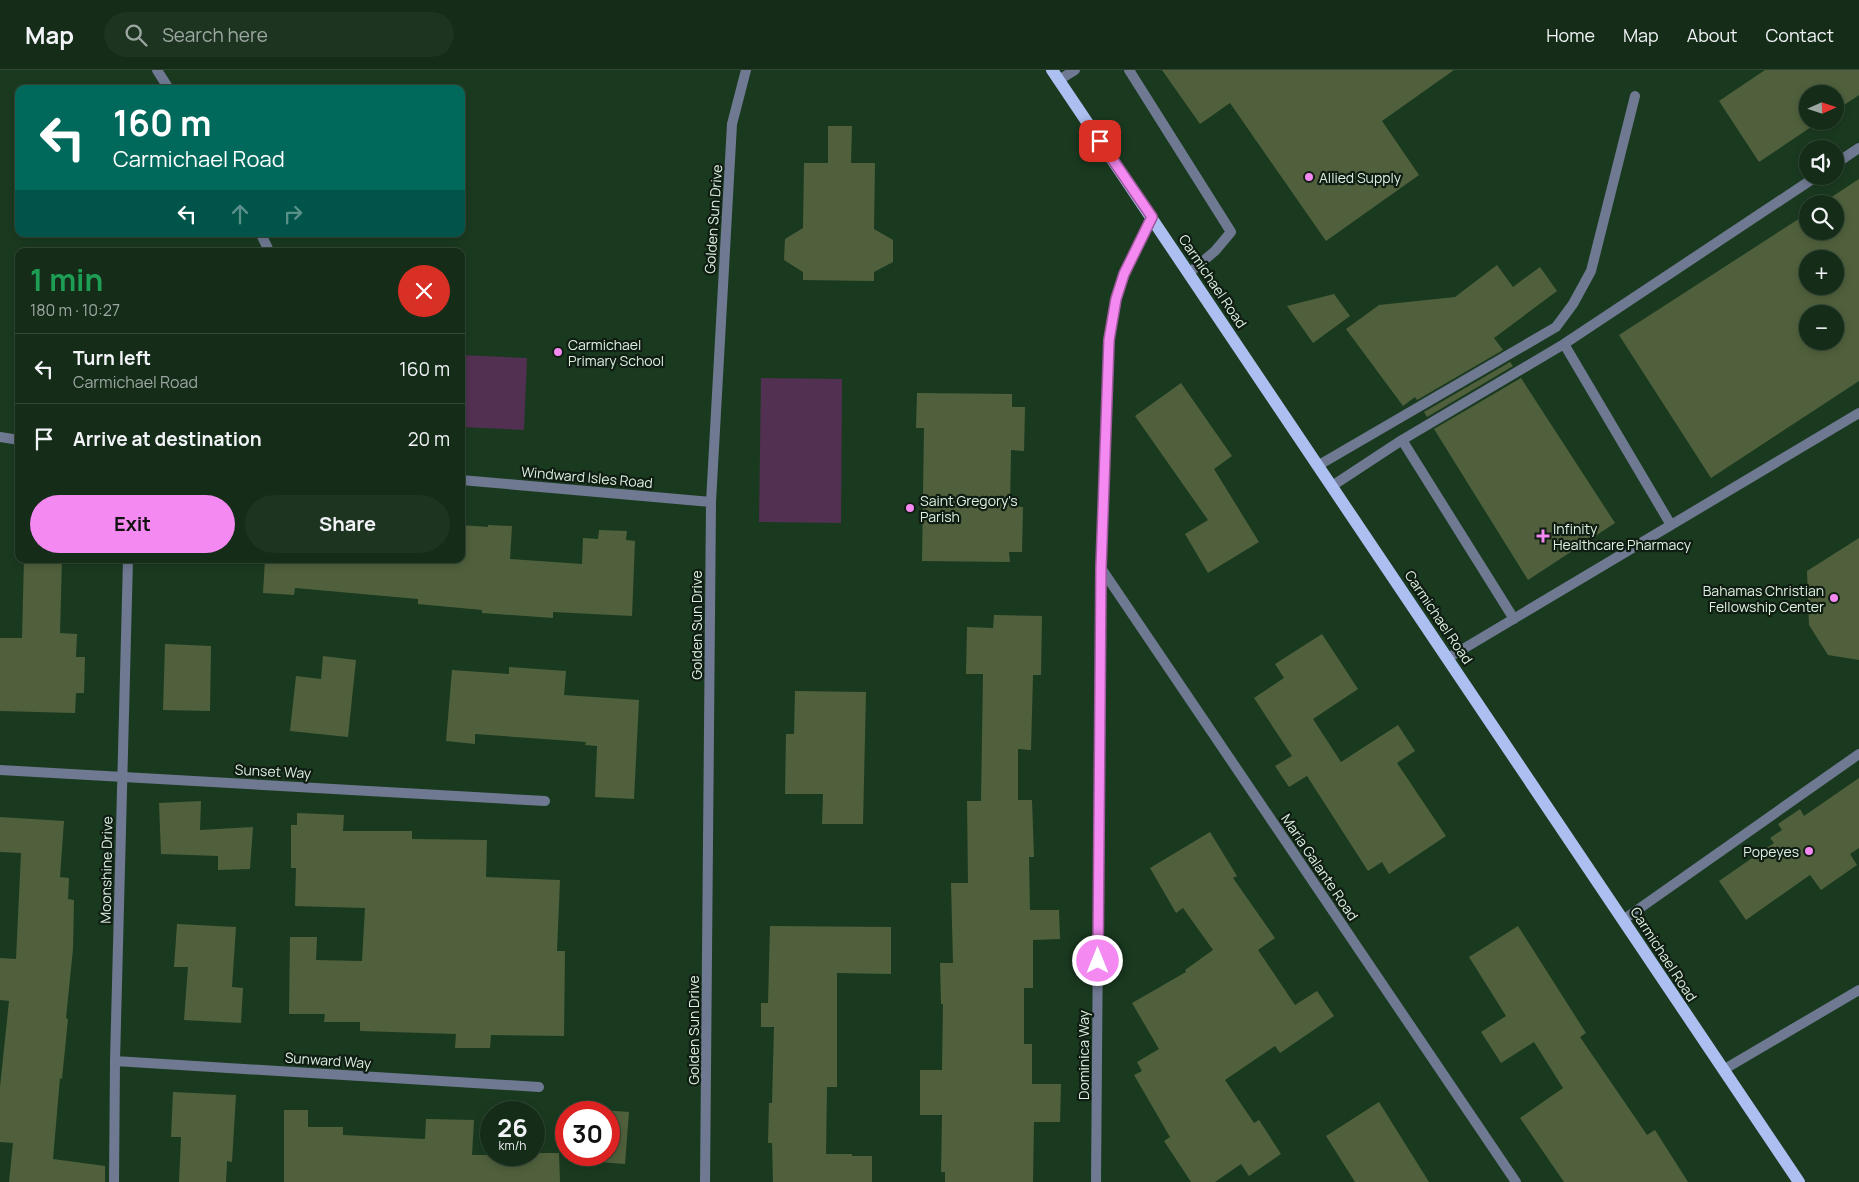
<!DOCTYPE html>
<meta charset="utf-8">
<style>
:root{--surface:#142c18;--page:#1d3421;--text:#f1f3f6;--muted:#9da7a2;--line:#334837;--accent:#f389f1}
body{margin:0;font-family:Manrope,sans-serif;background:var(--page);color:var(--text);height:100vh;display:flex;flex-direction:column;font-size:19px;white-space:nowrap}
*{box-sizing:border-box;margin:0}
p{font-size:16px;color:var(--muted)}
.icon{flex:none;width:28px;height:28px;fill:none;stroke:currentColor;stroke-width:2;stroke-linecap:round;stroke-linejoin:round}
.map{position:relative;flex:1;overflow:hidden}
.panel{position:absolute;left:15px;top:178px;width:450px;height:315px;display:flex;flex-direction:column;background:var(--surface);border-radius:10px;box-shadow:0 2px 8px #0003,0 0 0 1px var(--line)}
.panel>*{flex:none}
.top-card{position:absolute;left:15px;top:15px;width:450px;height:152px;border-radius:10px;box-shadow:0 2px 8px #0003,0 0 0 1px var(--line);background:#00695c;color:#fff;overflow:hidden}
.needle{width:32px;rotate:87deg}
.fabs{position:absolute;left:1799px;top:15px;display:grid;gap:10px}
.fabs a{display:grid;place-items:center;width:45px;height:45px;border-radius:50%;background:var(--surface);box-shadow:0 2px 8px #0003,0 0 0 1px var(--line);font-size:25px}
.speed{position:absolute;left:480px;top:1031px;display:flex;gap:10px;font-size:25px;font-weight:700;text-align:center}
.speed>*{display:grid;place-content:center;width:65px;height:65px;border-radius:50%;background:var(--surface);box-shadow:0 2px 8px #0003,0 0 0 1px var(--line);line-height:1}
.speed small{font-size:12px;font-weight:400}
.speed .limit{border:8px solid #d22;background:#fff;color:#111}
.pin{position:absolute;display:grid;place-items:center;width:42px;height:42px;color:#fff;margin:-21px;border-radius:10px;box-shadow:0 2px 8px #0006}
.me{position:absolute;width:55px;margin:-28px;rotate:0deg;stroke-linejoin:round;filter:drop-shadow(0 0 4px #0008)}
.turn{display:flex;align-items:center;gap:18px;height:105px;padding:0 15px;font-size:22px}
.turn .icon{width:65px;height:65px;stroke-width:2.5}
.turn b{display:block;font-size:35px;line-height:42px}
.lanes{display:flex;align-items:center;height:48px;padding:0 15px;background:#0003;justify-content:center;gap:25px;direction:ltr}
.lanes .off{opacity:.35}
.round{display:grid;place-items:center;flex:none;width:52px;height:52px;border-radius:26px;background:var(--page)}
.head{display:flex;align-items:center;justify-content:space-between;height:85px;padding:0 15px}
h1{font-size:30px;font-weight:700;line-height:38px;color:#1e9e55}
.primary-button{display:flex;gap:10px;margin-top:auto;padding:10px 15px}
.primary-button a{flex:1;height:58px;border-radius:30px;background:var(--accent);color:#111;font-size:20px;font-weight:700;line-height:58px;text-align:center}
.primary-button a+a{background:var(--page);color:var(--text)}
ul{padding:0;list-style:none}
li{display:flex;align-items:center;gap:15px;height:70px;padding:0 15px;border-top:1px solid var(--line)}
li div{flex:1}
li b{display:block;font-size:19px}
li em{font-style:normal}
header{display:flex;align-items:center;gap:30px;box-sizing:border-box;height:70px;padding:0 25px;background:var(--surface);border-bottom:1px solid var(--line)}
header strong{font-size:24px}
nav{display:flex;gap:28px;margin-inline-start:auto;font-size:18px}
.search{width:350px;height:45px;background:var(--page);display:flex;align-items:center;gap:12px;box-sizing:border-box;padding:0 18px;border-radius:28px;color:var(--muted);font-size:19px}
.map>svg:first-child{display:block}
.green{fill:#523051}
.building{fill:#50603c;fill-rule:evenodd}
.lines{fill:none;stroke-linecap:round;stroke-linejoin:round}
.lane{stroke:#6f7991;stroke-width:10}
.street{stroke:#6f7991;stroke-width:10}
.primary{stroke:#abbff1;stroke-width:12}
.route-casing{stroke:#9e599d;stroke-width:12}
.route{stroke:#f389f1;stroke-width:9}
.poi-dot{fill:#f389f1;stroke:#101d12;stroke-width:2}
.labels{text-anchor:middle;dominant-baseline:central;stroke-width:4.5;stroke-linejoin:round;paint-order:stroke}
.poi-label{font-size:14px;fill:#ddf0df;stroke:#101d12;text-anchor:start}
.street-label{font-size:14px;fill:#ddf0df;stroke:#101d12}
</style>
<header>
<strong>Map</strong>
<div class="search"><svg class="icon" aria-label="search" viewBox="0 0 24 24"><circle cx="10" cy="10" r="6"/><path d="M15 15l6 6"/></svg>Search here</div>
<nav><a>Home</a><a>Map</a><a>About</a><a>Contact</a></nav>
</header>
<div class="map">
<svg width="1859" height="1112" viewBox="0 0 1859 1112">
<rect width="100%" height="100%" fill="#1a3a20"/>
<path class="green" d="M 461,285 L 527,288 L 524,360 L 461,357 Z
M 761,308 L 842,309 L 841,453 L 759,452 Z"/>
<path class="building" d="M 1162,0 L 1454,0 L 1382,51 L 1419,105 L 1326,171 L 1230,33 L 1200,54 Z
M 1765,0 L 1859,0 L 1859,25 L 1835,41 L 1835,24 L 1808,24 L 1808,51 L 1820,51 L 1759,92 L 1719,31 Z
M 828,56 L 852,56 L 851,93 L 875,93 L 874,159 L 893,170 L 893,192 L 874,202 L 874,211 L 803,210 L 803,202 L 784,190 L 785,169 L 803,158 L 804,93 L 828,93 Z
M 1859,109 L 1859,311 L 1711,408 L 1619,265 L 1808,143 L 1808,161 L 1835,161 L 1835,134 L 1821,134 ZM 1808,189 L 1835,189 L 1835,216 L 1808,216 ZM 1808,244 L 1835,244 L 1835,271 L 1808,271 Z
M 1497,195 L 1513,217 L 1540,197 L 1557,221 L 1494,268 L 1503,280 L 1417,330 L 1415,327 L 1403,336 L 1346,259 L 1379,235 L 1455,227 Z
M 1334,224 L 1350,246 L 1313,273 L 1287,236 Z
M 1510,292 L 1513,296 L 1427,347 L 1424,342 Z
M 1521,308 L 1615,453 L 1528,510 L 1434,359 Z
M 1181,313 L 1232,386 L 1214,399 L 1259,472 L 1208,503 L 1185,464 L 1208,450 L 1135,346 Z
M 917,323 L 1012,324 L 1012,337 L 1025,337 L 1024,381 L 1011,380 L 1010,436 L 1023,437 L 1022,482 L 1009,482 L 1010,492 L 922,491 L 924,358 L 916,358 Z
M 461,455 L 488,457 L 488,455 L 512,456 L 510,489 L 582,494 L 583,468 L 598,469 L 599,460 L 627,461 L 626,470 L 635,471 L 632,546 L 553,542 L 553,548 L 482,543 L 482,540 L 418,534 L 418,529 L 295,518 L 294,525 L 263,523 L 265,489 L 461,489 Z
M 1859,468 L 1859,590 L 1828,585 L 1809,555 L 1807,501 Z
M 24,489 L 62,489 L 60,563 L 77,564 L 76,587 L 85,587 L 84,623 L 76,623 L 75,643 L 0,641 L 0,568 L 22,568 Z
M 994,545 L 1042,546 L 1041,605 L 1033,605 L 1031,680 L 1018,679 L 1018,730 L 1032,730 L 1034,787 L 1029,787 L 1030,840 L 1059,840 L 1060,869 L 1033,870 L 1033,918 L 1024,918 L 1024,974 L 1032,974 L 1032,1014 L 1061,1014 L 1060,1052 L 1034,1052 L 1033,1112 L 945,1112 L 945,1102 L 941,1102 L 942,1045 L 920,1045 L 920,1000 L 942,1000 L 943,934 L 941,934 L 940,893 L 953,893 L 951,813 L 968,813 L 967,731 L 981,731 L 983,604 L 966,604 L 967,557 L 993,558 Z
M 1322,564 L 1358,619 L 1313,649 L 1341,692 L 1398,655 L 1415,681 L 1397,693 L 1446,766 L 1389,804 L 1382,792 L 1368,801 L 1307,706 L 1289,717 L 1275,696 L 1292,686 L 1254,628 L 1284,608 L 1275,594 Z
M 165,574 L 211,576 L 210,641 L 163,640 Z
M 323,586 L 356,590 L 348,667 L 290,661 L 296,606 L 321,609 Z
M 509,597 L 566,601 L 564,625 L 639,630 L 634,729 L 595,727 L 597,676 L 585,675 L 586,672 L 475,664 L 475,674 L 446,671 L 452,600 L 509,604 Z
M 795,621 L 866,622 L 863,754 L 822,754 L 823,724 L 785,724 L 786,664 L 794,664 Z
M 1859,708 L 1859,778 L 1850,784 L 1857,795 L 1821,820 L 1810,805 L 1746,850 L 1719,811 L 1774,773 L 1770,768 L 1782,760 L 1778,754 L 1800,739 L 1804,746 Z
M 201,731 L 200,760 L 253,757 L 250,799 L 218,800 L 218,786 L 161,784 L 159,733 Z
M 297,743 L 344,745 L 343,761 L 412,761 L 412,769 L 487,770 L 486,807 L 560,810 L 557,881 L 565,881 L 564,966 L 491,965 L 490,978 L 455,978 L 456,964 L 360,961 L 360,952 L 324,952 L 325,944 L 289,944 L 290,867 L 317,867 L 316,890 L 362,891 L 365,838 L 295,836 L 296,798 L 291,798 L 291,755 L 297,755 Z
M 0,747 L 64,751 L 60,807 L 69,808 L 68,829 L 74,830 L 73,879 L 66,948 L 68,949 L 62,1009 L 60,1008 L 53,1089 L 105,1096 L 105,1112 L 9,1112 L 13,1073 L 0,1072 L 0,1017 L 9,931 L 0,930 L 0,888 L 16,889 L 21,783 L 0,782 Z
M 1210,762 L 1237,806 L 1233,808 L 1275,868 L 1258,880 L 1295,935 L 1317,921 L 1334,946 L 1280,983 L 1275,976 L 1225,1010 L 1254,1053 L 1259,1050 L 1281,1084 L 1249,1106 L 1241,1094 L 1215,1112 L 1191,1112 L 1164,1071 L 1170,1067 L 1134,1005 L 1142,1001 L 1137,992 L 1159,979 L 1132,933 L 1186,902 L 1185,900 L 1213,880 L 1183,838 L 1176,843 L 1150,798 Z
M 177,854 L 236,857 L 232,917 L 243,918 L 241,953 L 184,950 L 188,897 L 174,897 Z
M 770,856 L 891,857 L 891,904 L 837,903 L 837,1017 L 827,1017 L 826,1084 L 852,1084 L 852,1086 L 872,1086 L 872,1112 L 773,1112 L 772,1073 L 768,1073 L 769,1033 L 772,1033 L 774,957 L 761,957 L 761,933 L 768,933 Z
M 1518,856 L 1586,963 L 1580,967 L 1647,1065 L 1655,1060 L 1688,1112 L 1564,1112 L 1520,1048 L 1563,1018 L 1534,972 L 1501,993 L 1481,962 L 1506,946 L 1469,887 Z
M 173,1022 L 236,1025 L 232,1092 L 227,1091 L 226,1112 L 179,1112 L 181,1067 L 171,1067 Z
M 1379,1032 L 1429,1112 L 1355,1112 L 1326,1066 Z
M 589,1039 L 629,1042 L 625,1094 L 586,1091 L 586,1085 L 609,1085 L 609,1042 L 589,1042 Z
M 284,1040 L 308,1040 L 308,1057 L 343,1057 L 343,1065 L 425,1069 L 426,1049 L 474,1050 L 472,1085 L 534,1085 L 534,1083 L 559,1083 L 560,1112 L 284,1112 Z"/>
<g class="lines">
<path class="lane" d="M 1129,0 L 1231,162 L 1215,181 L 1189,203
M 1059,10 L 1075,0
M 1835,94 L 1859,78
M 1564,274 L 1671,455
M 1402,370 L 1514,549
M 1319,395 L 1556,257 L 1573,234 L 1591,201 L 1635,26
M 1332,416 L 1402,370 L 1564,274 L 1817,106
M 1448,588 L 1859,343
M 1623,850 L 1859,684
M 1723,1000 L 1859,920"/>
<path class="street" d="M 157,0 L 169,19
M 261,164 L 269,181
M 0,367 L 19,370
M 461,410 L 711,432
M 1101,498 L 1516,1112
M 0,700 L 545,731
M 115,991 L 539,1017
M 114,1112 L 115,991 L 128,489
M 705,1112 L 711,432 L 732,54 L 746,0
M 1096,1112 L 1101,498 L 1109,270 L 1116,229 L 1124,204 L 1152,147"/>
<path class="primary" d="M 1052,0 L 1799,1112"/>
</g>
<g class="lines">
<defs>
<path id="route" d="M 1098,891 L 1101,498 L 1109,270 L 1116,229 L 1124,204 L 1152,147 L 1100,71"/>
</defs>
<use href="#route" class="route-casing"/>
<use href="#route" class="route"/>
</g>
<g class="poi-dot">
<circle cx="1309" cy="107" r="5"/>
<circle cx="558" cy="282" r="5"/>
<circle cx="910" cy="438" r="5"/>
<path d="M1540.5 458.5h5v5h5v5h-5v5h-5v-5h-5v-5h5z"/>
<circle cx="1834" cy="528" r="5"/>
<circle cx="1809" cy="781" r="5"/>
</g>
<g class="labels">
<g class="poi-label">
<text x="1319" y="107">Allied Supply</text>
<text x="568" y="274">Carmichael<tspan x="568" dy="16">Primary School</tspan></text>
<text x="920" y="430">Saint Gregory's<tspan x="920" dy="16">Parish</tspan></text>
<text x="1553" y="458">Infinity<tspan x="1553" dy="16">Healthcare Pharmacy</tspan></text>
<text x="1824" y="520" text-anchor="end">Bahamas Christian<tspan x="1824" dy="16">Fellowship Center</tspan></text>
<text x="1799" y="781" text-anchor="end">Popeyes</text>
</g>
<g class="street-label">
<text transform="translate(713 149) rotate(-86)">Golden Sun Drive</text>
<text transform="translate(1213 211) rotate(56)">Carmichael Road</text>
<text transform="translate(587 407) rotate(5)">Windward Isles Road</text>
<text transform="translate(1439 547) rotate(56)">Carmichael Road</text>
<text transform="translate(696 555) rotate(-90)">Golden Sun Drive</text>
<text transform="translate(273 701) rotate(3)">Sunset Way</text>
<text transform="translate(1320 797) rotate(56)">Maria Galante Road</text>
<text transform="translate(106 800) rotate(-89)">Moonshine Drive</text>
<text transform="translate(1664 884) rotate(57)">Carmichael Road</text>
<text transform="translate(693 960) rotate(-90)">Golden Sun Drive</text>
<text transform="translate(1083 985) rotate(-90)">Dominica Way</text>
<text transform="translate(328 990) rotate(4)">Sunward Way</text>
</g>
</g>
</svg>
<div class="fabs">
<a><svg class="needle" viewBox="-14 -14 28 28"><path d="M0-13l5 13h-10z" fill="#e53935"/><path d="M0 13l5-13h-10z" fill="#9da7a2"/></svg></a>
<a><svg class="icon" aria-label="sound" viewBox="0 0 24 24"><path d="M4 9h4l5-4v14l-5-4H4zM17 9q2 3 0 6"/></svg></a>
<a><svg class="icon" aria-label="search" viewBox="0 0 24 24"><circle cx="10" cy="10" r="6"/><path d="M15 15l6 6"/></svg></a>
<a>+</a>
<a>−</a>
</div>
<div class="speed"><div>26<small>km/h</small></div><div class="limit">30</div></div>
<div class="pin" style="left:1100px;top:71px;background:#d93025"><svg class="icon" aria-label="arrive" viewBox="0 0 24 24"><path d="M6 21V4h12l-3 4 3 4H6"/></svg></div>
<svg class="me" style="left:1098px;top:891px" viewBox="-20 -20 40 40"><circle r="17" fill="#f389f1" stroke="#fff" stroke-width="3"/><path d="M0-11L8 9 0 5-8 9z" fill="#fff"/></svg>
<div class="top-card">
<div class="turn"><svg class="icon" aria-label="left" viewBox="0 0 24 24"><path d="M17 20v-9H6M10 6l-5 5 5 5"/></svg><div><b>160 m</b>Carmichael Road</div></div>
<div class="lanes"><svg class="icon" aria-label="left" viewBox="0 0 24 24"><path d="M17 20v-9H6M10 6l-5 5 5 5"/></svg><svg class="icon off" aria-label="ahead" viewBox="0 0 24 24"><path d="M12 20V5M6 11l6-6 6 6"/></svg><svg class="icon off" aria-label="right" viewBox="0 0 24 24"><path d="M7 20v-9h11M14 6l5 5-5 5"/></svg></div>
</div>
<section class="panel">
<div class="head"><div><h1>1 min</h1><p>180 m · 10:27</p></div><a class="round" style="background:#d93025;color:#fff"><svg class="icon" aria-label="close" viewBox="0 0 24 24"><path d="M6 6l12 12M18 6L6 18"/></svg></a></div>
<ul>
<li><svg class="icon" aria-label="left" viewBox="0 0 24 24"><path d="M17 20v-9H6M10 6l-5 5 5 5"/></svg><div><b>Turn left</b><p>Carmichael Road</p></div><em>160 m</em></li>
<li><svg class="icon" aria-label="arrive" viewBox="0 0 24 24"><path d="M6 21V4h12l-3 4 3 4H6"/></svg><div><b>Arrive at destination</b></div><em>20 m</em></li>
</ul>
<div class="primary-button"><a>Exit</a><a>Share</a></div>
</section>
</div>
